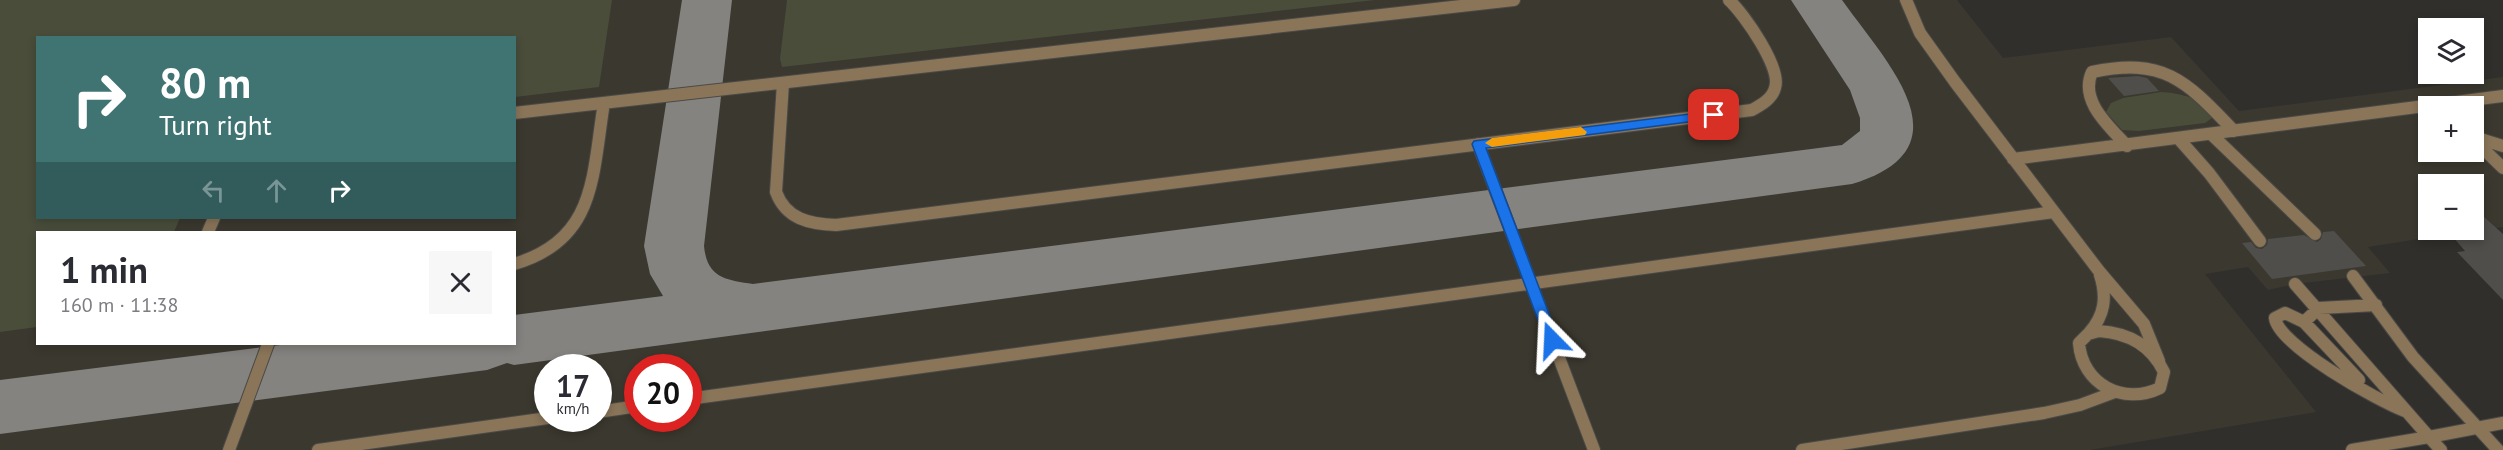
<!DOCTYPE html>
<meta charset="utf-8">
<style>
:root{--surface:#fff;--page:#f7f7f7;--text:#2b2b33;--muted:#7c7c81}
body{margin:0;font-family:"PT Sans",sans-serif;background:var(--page);color:var(--text);height:100vh;display:flex;flex-direction:column;font-size:22px;white-space:nowrap}
*{box-sizing:border-box;margin:0}
p{font-size:20px;color:var(--muted)}
.icon{flex:none;width:33px;height:33px;fill:none;stroke:currentColor;stroke-width:2;stroke-linecap:round;stroke-linejoin:round}
.map{position:relative;flex:1;overflow:hidden}
.details{position:absolute;left:36px;top:231px;width:480px;height:114px;display:flex;flex-direction:column;background:var(--surface);border-radius:0px;box-shadow:0 3px 9px #0003}
.details>*{flex:none}
.hud{position:absolute;left:36px;top:36px;width:480px;height:183px;border-radius:0px;box-shadow:0 3px 9px #0003;background:#3f7473;color:#fff;overflow:hidden}
.buttons{position:absolute;left:2418px;top:18px;display:grid;gap:12px}
.buttons a{display:grid;place-items:center;width:66px;height:66px;border-radius:0px;background:var(--surface);box-shadow:0 3px 9px #0003;font-size:30px}
.speed{position:absolute;left:534px;top:354px;display:flex;gap:12px;font-size:30px;font-weight:700;text-align:center}
.speed>*{display:grid;place-content:center;width:78px;height:78px;border-radius:50%;background:var(--surface);box-shadow:0 3px 9px #0003;line-height:1}
.speed small{font-size:15px;font-weight:400}
.speed .limit{border:9px solid #d22;background:#fff;color:#111}
.pin{position:absolute;display:grid;place-items:center;width:51px;height:51px;color:#fff;margin:-26px;border-radius:12px;box-shadow:0 3px 9px #0006}
.me{position:absolute;width:66px;margin:-33px;rotate:339deg;stroke-linejoin:round;filter:drop-shadow(0 0 4px #0008)}
.turn{display:flex;align-items:center;gap:21px;height:126px;padding:0 24px;font-size:27px}
.turn .icon{width:78px;height:78px;stroke-width:2.5}
.turn b{display:block;font-size:42px;line-height:51px}
.lanes{display:flex;align-items:center;height:57px;padding:0 24px;background:#0003;justify-content:center;gap:30px;direction:ltr}
.lanes .off{opacity:.35}
.round{display:grid;place-items:center;flex:none;width:63px;height:63px;border-radius:0px;background:var(--page)}
.headline{display:flex;align-items:center;justify-content:space-between;height:102px;padding:0 24px}
h1{font-size:36px;font-weight:700;line-height:45px}
.map>svg:first-child{display:block}
.built{fill:#3b382f;fill-rule:evenodd}
.green{fill:#494d3a}
.lines{fill:none;stroke-linecap:round;stroke-linejoin:round}
.taxiway{fill:#848380;fill-rule:evenodd}
.building{fill:#4f4e4a}
.lane-casing{stroke:#4b4a47;stroke-width:14}
.street-casing{stroke:#4b4a47;stroke-width:14}
.lane{stroke:#8a7559;stroke-width:12}
.street{stroke:#8a7559;stroke-width:12}
.route{fill:#1a73e8;stroke:#114b97;stroke-width:1.5}
.slow{fill:#f59e0b}
</style>
<div class="map">
<svg width="2503" height="450" viewBox="0 0 2503 450">
<rect width="100%" height="100%" fill="#302f2c"/>
<path class="built" d="M 0,0 L 1957,0 L 2003,58 L 2171,37 L 2239,111 L 2503,77 L 2503,227 L 2489,229 L 2478,212 L 2474,212 L 2474,184 L 2428,184 L 2428,230 L 2447,230 L 2457,233 L 2368,247 L 2390,273 L 2295,284 L 2268,290 L 2248,267 L 2205,274 L 2316,412 L 2090,450 L 0,450 ZM 38,38 L 514,38 L 514,218 L 38,218 ZM 2428,106 L 2474,106 L 2474,152 L 2428,152 ZM 38,232 L 514,232 L 514,344 L 38,344 ZM 548,368 L 598,368 L 598,418 L 548,418 ZM 638,368 L 688,368 L 688,418 L 638,418 Z"/>
<path class="green" d="M 0,0 L 612,0 L 599,87 L 515,97 L 514,38 L 38,38 L 38,218 L 180,218 L 174,232 L 38,232 L 37,327 L 0,332 Z
M 787,0 L 1375,0 L 782,67 L 780,59 Z
M 2161,92 C 2179,93 2207,98 2212,118 L 2205,123 L 2139,131 L 2122,130 L 2106,112 L 2111,103 L 2123,98 Z"/>
<g class="lines">
<path class="taxiway" d="M 682,0 L 732,0 L 704,246 C 707,278 726,280 753,284 L 1842,145 L 1860,131 L 1860,118 L 1850,90 L 1791,0 L 1842,0 C 1886,62 1972,148 1852,184 L 514,365 L 507,363 L 487,370 L 0,434 L 0,380 L 288,344 L 514,344 L 514,315 L 663,296 L 650,274 L 644,246 Z"/>
</g>
<path class="building" d="M 2138,76 L 2147,78 L 2159,91 L 2124,96 L 2108,78 Z
M 2474,208 L 2503,234 L 2503,300 L 2457,252 L 2465,251 L 2447,230 L 2474,230 Z
M 2334,231 L 2366,266 L 2272,279 L 2242,243 L 2251,242 L 2256,248 L 2262,249 L 2267,245 L 2268,239 L 2304,235 L 2317,242 L 2321,239 L 2323,232 Z"/>
<g class="lines">
<defs>
<path id="lane" d="M 1906,0 L 1920,33 L 1955,82 L 2099,271 L 2144,324 L 2159,361
M 783,83 L 776,192 C 786,219 809,224 836,225 L 1752,110 C 1761,105 1772,99 1775,88 C 1782,68 1744,14 1729,0
M 514,113 L 1514,0
M 2211,134 L 2315,234
M 2474,137 L 2503,146
M 2178,138 L 2209,173 L 2260,241
M 2474,140 L 2503,168
M 1478,144 L 1594,450
M 2127,146 C 2109,126 2079,101 2092,72 C 2165,57 2186,81 2234,131
M 2013,159 L 2503,96
M 208,232 L 214,218
M 514,264 C 597,240 592,175 604,103
M 2353,276 L 2413,357 L 2477,427
M 2295,284 L 2429,437
M 2304,322 L 2285,313 L 2275,318 C 2278,345 2378,401 2405,411
M 2099,331 C 2129,333 2151,345 2164,372 L 2160,388 C 2123,406 2082,384 2079,343 L 2088,334 Z
M 2089,333 C 2105,315 2107,297 2100,275
M 2359,380 L 2304,322 L 2319,308 L 2376,305
M 688,399 L 2054,212
M 598,412 L 638,406
M 229,450 L 268,344
M 318,450 L 548,418
M 1802,450 L 2044,413 L 2080,405 L 2115,392
M 2352,450 L 2429,437"/>
<path id="street" d="M 2477,427 L 2498,450
M 2429,437 L 2503,423
M 2429,437 L 2441,450"/>
</defs>
<use href="#lane" class="lane-casing"/>
<use href="#street" class="street-casing"/>
<use href="#lane" class="lane"/>
<use href="#street" class="street"/>
</g>
<path class="route" d="M 1714,111 L 1719,112 L 1719,118 L 1486,148 L 1559,340 L 1557,344 L 1547,344 L 1472,144 L 1474,141 Z"/>
<path class="slow" d="M 1581,127 L 1587,132 L 1585,135 L 1492,147 L 1485,143 L 1492,138 Z"/>
</svg>
<div class="buttons">
<a><svg class="icon" aria-label="layers" viewBox="0 0 24 24"><path d="M12 4l9 5-9 5-9-5zM3 14l9 5 9-5"/></svg></a>
<a>+</a>
<a>−</a>
</div>
<div class="speed"><div>17<small>km/h</small></div><div class="limit">20</div></div>
<div class="pin" style="left:1714px;top:115px;background:#d93025"><svg class="icon" aria-label="arrive" viewBox="0 0 24 24"><path d="M6 21V4h12l-3 4 3 4H6"/></svg></div>
<svg class="me" style="left:1552px;top:340px" viewBox="-20 -20 40 40"><path d="M0-17L14 15 0 8-14 15z" fill="#1a73e8" stroke="#fff" stroke-width="4"/></svg>
<div class="hud">
<div class="turn"><svg class="icon" aria-label="right" viewBox="0 0 24 24"><path d="M7 20v-9h11M14 6l5 5-5 5"/></svg><div><b>80 m</b>Turn right</div></div>
<div class="lanes"><svg class="icon off" aria-label="left" viewBox="0 0 24 24"><path d="M17 20v-9H6M10 6l-5 5 5 5"/></svg><svg class="icon off" aria-label="ahead" viewBox="0 0 24 24"><path d="M12 20V5M6 11l6-6 6 6"/></svg><svg class="icon" aria-label="right" viewBox="0 0 24 24"><path d="M7 20v-9h11M14 6l5 5-5 5"/></svg></div>
</div>
<section class="details">
<div class="headline"><div><h1>1 min</h1><p>160 m · 11:38</p></div><a class="round"><svg class="icon" aria-label="close" viewBox="0 0 24 24"><path d="M6 6l12 12M18 6L6 18"/></svg></a></div>
</section>
</div>
